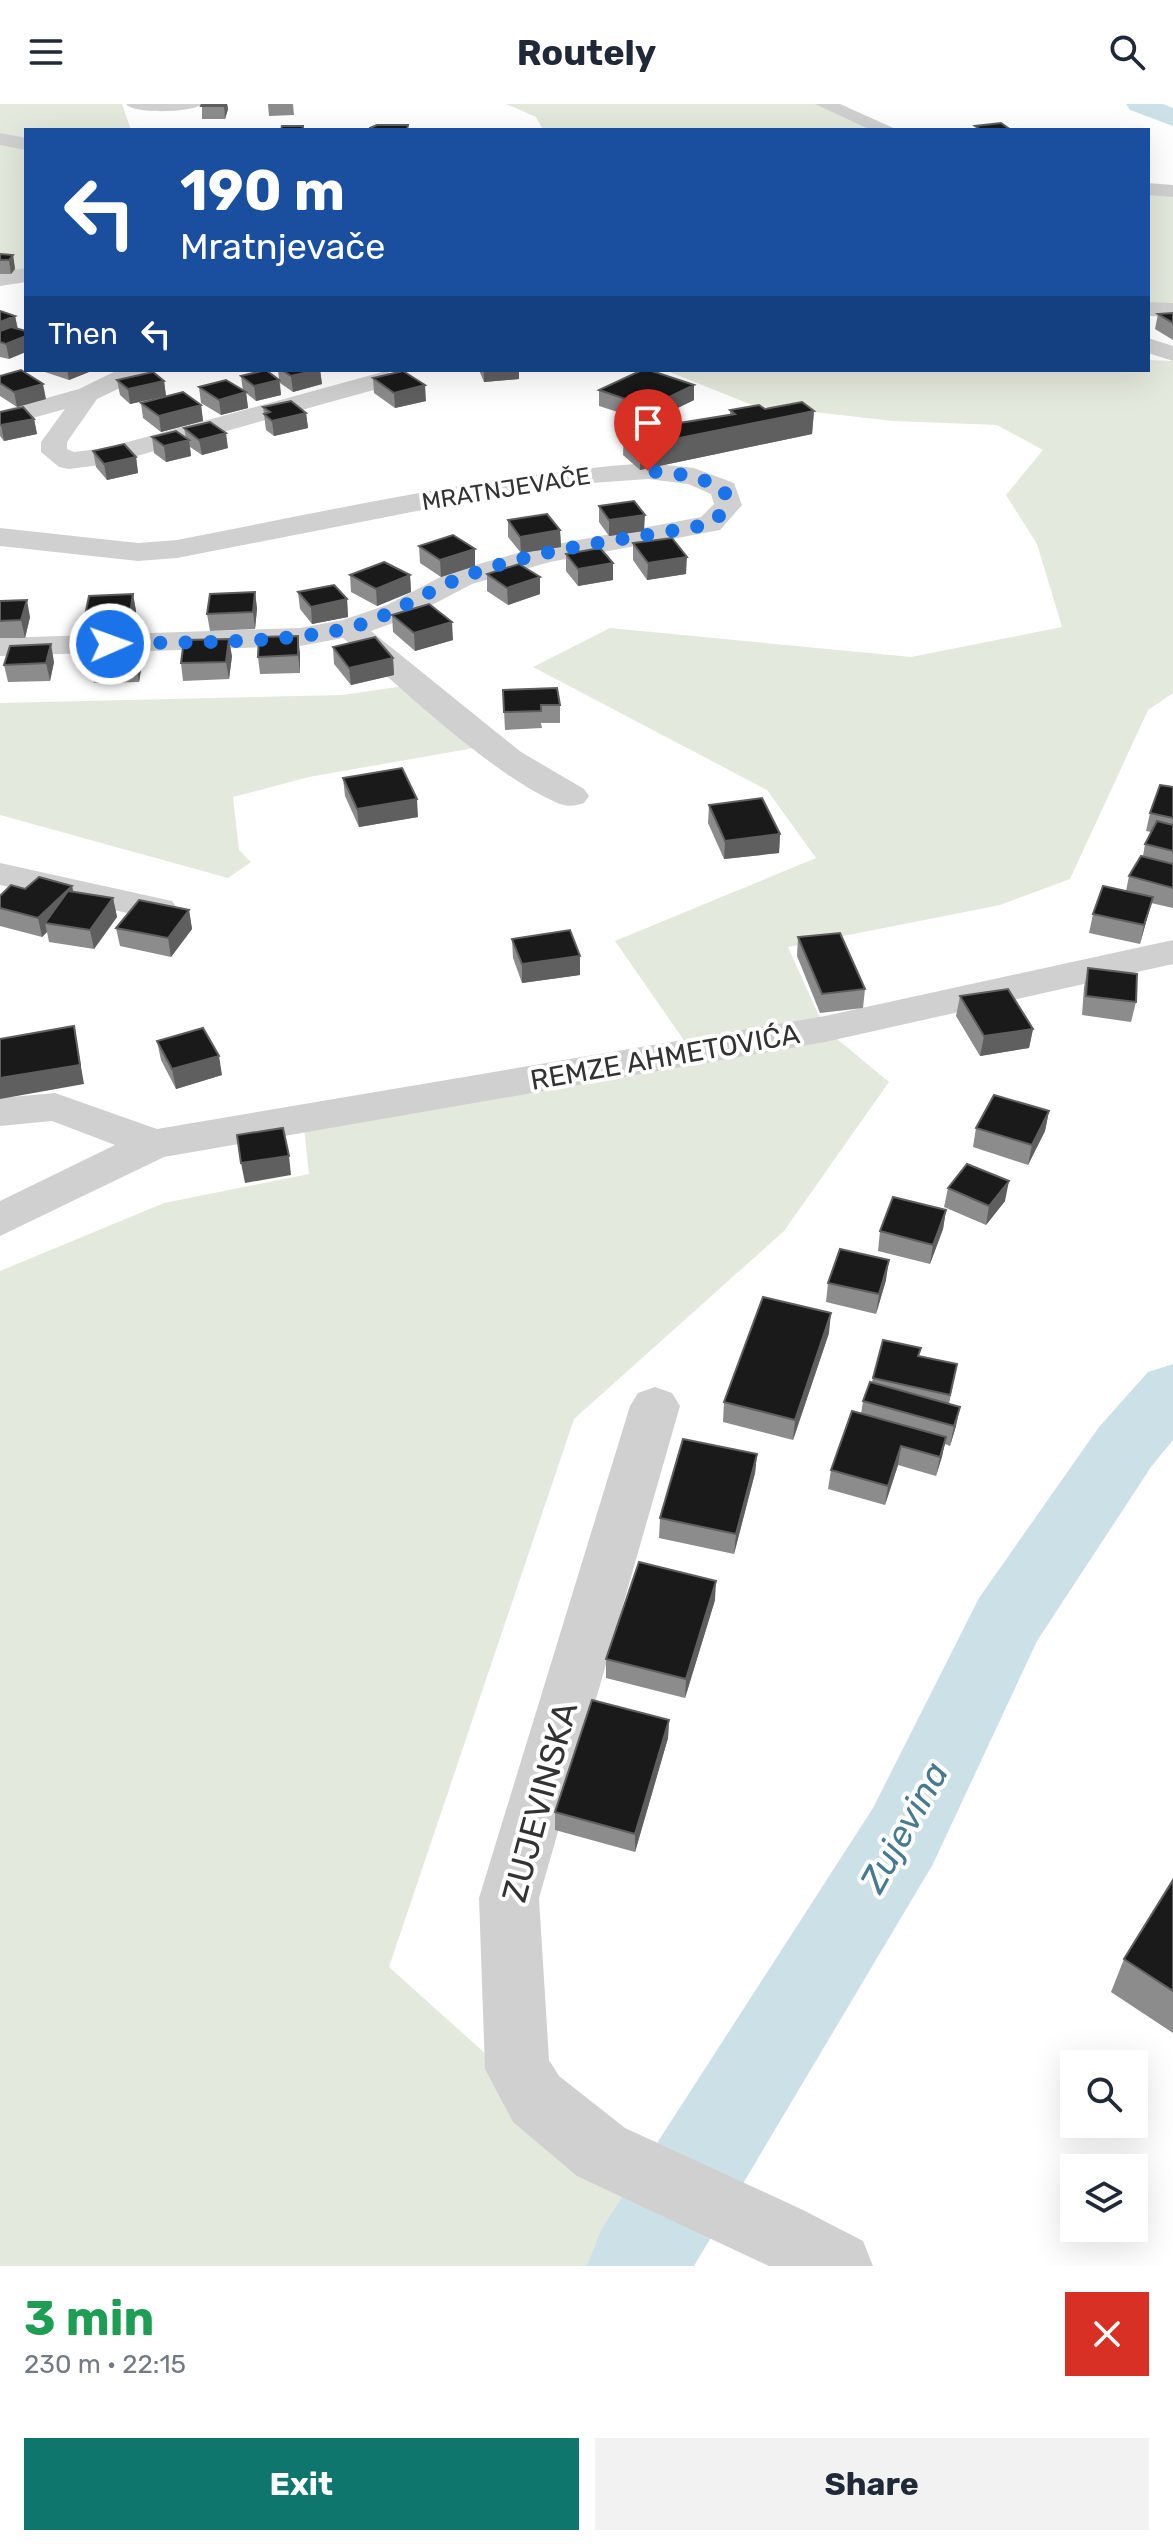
<!DOCTYPE html>
<meta charset="utf-8">
<style>
:root{--surface:#fff;--page:#f2f2f3;--text:#1f2937;--muted:#747a83;--accent:#0f766e}
body{margin:0;font-family:Rubik,sans-serif;background:var(--page);color:var(--text);height:100vh;display:flex;flex-direction:column;font-size:30px;white-space:nowrap}
*{box-sizing:border-box;margin:0}
p{font-size:26px;color:var(--muted)}
.icon{flex:none;width:44px;height:44px;fill:none;stroke:currentColor;stroke-width:2;stroke-linecap:round;stroke-linejoin:round}
.map{position:relative;height:2162px;overflow:hidden}
.side{display:flex;flex-direction:column;background:var(--surface);flex:1}
.side>*{flex:none}
.guide{position:absolute;left:24px;top:24px;width:1126px;height:244px;border-radius:0px;box-shadow:0 8px 32px #0002;background:#1a4fa0;color:#fff;overflow:hidden}
.tools{position:absolute;left:1060px;top:1946px;display:grid;gap:16px}
.tools a{display:grid;place-items:center;width:88px;height:88px;border-radius:0px;background:var(--surface);box-shadow:0 8px 32px #0002;font-size:40px}
.pin{position:absolute;display:grid;place-items:center;width:68px;height:68px;color:#fff;margin:-82px -34px;border-radius:50% 50% 50% 0;rotate:-45deg;box-shadow:0 0 8px #0007}
.pin .icon{rotate:45deg}
.me{position:absolute;width:88px;margin:-44px;rotate:88deg;stroke-linejoin:round;filter:drop-shadow(0 0 6px #0008)}
.turn{display:flex;align-items:center;gap:28px;height:168px;padding:0 24px;font-size:36px}
.turn .icon{width:104px;height:104px;stroke-width:2.5}
.turn b{display:block;font-size:56px;line-height:68px}
.then{display:flex;align-items:center;height:76px;padding:0 24px;background:#0003;gap:16px;font-size:30px}
.round{display:grid;place-items:center;flex:none;width:84px;height:84px;border-radius:0px;background:var(--page)}
.overview{display:flex;align-items:center;justify-content:space-between;height:136px;padding:0 24px}
h1{font-size:48px;font-weight:700;line-height:60px;color:#1e9e55}
.action{display:flex;gap:16px;margin-top:auto;padding:16px 24px}
.action a{flex:1;height:92px;border-radius:0px;background:var(--accent);color:#fff;font-size:32px;font-weight:700;line-height:92px;text-align:center}
.action a+a{background:var(--page);color:var(--text)}
header{display:flex;justify-content:space-between;align-items:center;height:104px;padding:0 24px;background:var(--surface);font-size:36px;font-weight:700}
.map>svg:first-child{display:block}
.green{fill:#e4e9dd}
.lines{fill:none;stroke-linecap:round;stroke-linejoin:round}
.river{fill:#cce0e7;fill-rule:evenodd}
.minor{fill:#d0d0d0;fill-rule:evenodd}
.wall{fill:#8c8c8c}
.shaded-wall{fill:#5f5f5f}
.building{fill:#1a1a1a;stroke:#5f5f5f;stroke-width:2}
.route{stroke:#1a73e8;stroke-width:14;stroke-dasharray:0 25.2}
.labels{text-anchor:middle;dominant-baseline:central;stroke-width:8;stroke-linejoin:round;paint-order:stroke}
.far-street-label{font-size:24px;fill:#333;stroke:#fff}
.street-label{font-size:28px;fill:#333;stroke:#fff}
.near-street-label{font-size:34px;fill:#333;stroke:#fff}
.near-water-label{font-size:36px;font-style:italic;fill:#477a8f;stroke:#fff}
</style>
<header><svg class="icon" aria-label="menu" viewBox="0 0 24 24"><path d="M4 6h16M4 12h16M4 18h16"/></svg>Routely<svg class="icon" aria-label="search" viewBox="0 0 24 24"><circle cx="10" cy="10" r="6"/><path d="M15 15l6 6"/></svg></header>
<div class="map">
<svg width="1173" height="2162" viewBox="0 0 1173 2162">
<rect width="100%" height="100%" fill="#fff"/>
<path class="green" d="M 0,0 L 122,0 L 131,26 L 26,26 L 26,171 L 0,175 Z
M 506,0 L 824,0 L 888,26 L 543,26 L 536,13 Z
M 1148,85 L 1173,87 L 1173,206 L 1148,205 Z
M 1148,256 L 1173,257 L 1173,589 L 1148,606 L 1070,775 L 1000,801 L 788,843 L 825,925 L 889,978 L 784,1127 L 574,1315 L 389,1863 L 536,1995 L 685,2084 L 637,2162 L 0,2162 L 0,1167 L 164,1099 L 309,1070 L 303,1014 L 692,948 L 615,837 L 816,754 L 767,686 L 533,563 L 610,524 L 911,553 L 1062,523 L 1037,440 L 1006,391 L 1043,346 L 997,321 L 893,317 L 752,301 L 665,266 L 1148,266 Z
M 418,580 L 491,641 L 309,673 L 233,693 L 239,746 L 251,758 L 228,774 L 0,711 L 0,599 L 342,591 Z"/>
<g class="lines">
<path class="river" d="M 1126,0 L 1163,0 L 1173,4 L 1173,22 L 1130,6 Z
M 1173,1260 L 1173,1336 L 1151,1363 L 1037,1537 L 933,1760 L 694,2162 L 587,2162 L 601,2126 L 873,1704 L 979,1494 L 1099,1323 L 1148,1268 Z"/>
<path class="minor" d="M 126,0 L 202,0 C 193,9 132,10 126,0 Z
M 815,0 L 840,0 L 898,26 L 871,26 Z
M 0,29 L 26,34 L 26,46 L 0,41 Z
M 1148,79 L 1173,81 L 1173,93 L 1148,91 Z
M 26,164 L 26,178 L 0,182 L 0,168 Z
M 1148,198 L 1173,199 L 1173,213 L 1148,212 Z
M 1148,234 L 1173,242 L 1173,257 L 1148,249 Z
M 118,266 L 150,266 L 147,271 L 97,295 L 67,338 L 67,345 L 74,348 L 106,344 L 386,267 L 399,275 L 395,280 L 108,360 L 69,365 L 59,363 L 41,348 L 41,338 L 65,305 L 0,323 L 0,307 L 79,285 Z
M 648,359 L 694,364 L 734,379 L 742,401 L 720,426 L 550,458 L 472,480 L 409,513 L 371,527 L 521,648 L 584,685 L 589,692 L 584,699 C 575,702 569,703 560,700 C 492,672 401,583 343,534 L 300,542 L 0,552 L 0,534 L 300,524 L 343,516 L 387,501 L 450,468 L 536,444 L 701,413 L 714,400 L 711,390 L 688,380 L 648,375 L 591,379 L 473,396 L 177,454 L 138,457 L 0,442 L 0,424 L 138,439 L 177,436 C 333,406 489,370 648,359 Z
M 0,759 L 172,797 L 178,805 L 172,813 L 159,816 L 0,781 Z
M 1173,836 L 1173,860 L 825,938 L 164,1053 L 0,1132 L 0,1097 L 115,1041 L 52,1017 L 0,1022 L 0,994 L 55,989 L 157,1025 L 825,912 Z
M 655,1283 L 672,1289 L 680,1302 L 539,1794 L 549,1956 L 559,1972 L 625,2024 L 803,2106 L 863,2137 L 873,2162 L 769,2162 L 577,2072 L 513,2018 L 485,1965 L 479,1794 L 630,1302 L 638,1289 Z"/>
</g>
<path class="wall" d="M 202,0 L 227,0 L 228,5 L 225,15 L 202,15 Z
M 268,0 L 293,0 L 294,11 L 269,12 Z
M 0,150 L 13,151 L 15,165 L 11,170 L 0,170 Z
M 0,207 L 15,212 L 18,225 L 9,255 L 0,253 Z
M 1173,209 L 1173,236 L 1155,225 L 1158,210 Z
M 45,266 L 88,266 L 89,268 L 69,276 L 45,268 Z
M 278,266 L 320,266 L 322,280 L 293,288 L 280,279 L 281,291 L 256,297 L 246,289 L 248,304 L 221,311 L 201,299 L 199,283 L 243,287 L 241,272 L 279,275 Z
M 479,266 L 519,266 L 519,275 L 484,278 Z
M 0,272 L 46,295 L 17,303 L 0,292 Z
M 373,274 L 426,297 L 395,304 L 374,289 Z
M 117,276 L 164,277 L 166,292 L 130,300 L 120,291 Z
M 599,286 L 694,296 L 649,318 L 599,302 Z
M 141,299 L 201,301 L 203,317 L 161,328 L 143,314 Z
M 263,303 L 306,309 L 308,324 L 274,332 L 266,326 Z
M 765,305 L 814,307 L 812,330 L 640,366 L 623,351 L 624,328 L 730,311 L 730,306 Z
M 0,308 L 34,315 L 37,330 L 4,337 L 0,332 Z
M 184,324 L 228,344 L 202,351 L 190,343 L 191,352 L 166,358 L 154,349 L 152,333 L 186,334 Z
M 93,347 L 136,353 L 138,369 L 107,376 L 96,363 Z
M 599,402 L 644,427 L 609,432 L 599,418 Z
M 508,416 L 560,426 L 561,443 L 521,449 L 508,433 Z
M 633,439 L 686,470 L 647,476 L 633,456 Z
M 419,442 L 475,462 L 441,473 L 420,459 Z
M 566,450 L 613,459 L 613,476 L 578,482 L 566,467 Z
M 487,470 L 540,490 L 508,501 L 487,487 Z
M 350,471 L 410,471 L 411,488 L 377,502 L 351,488 Z
M 255,488 L 257,505 L 255,525 L 210,527 L 207,510 Z
M 298,488 L 347,495 L 348,513 L 312,520 L 300,505 Z
M 133,490 L 136,507 L 133,527 L 88,529 L 85,512 Z
M 0,497 L 30,513 L 25,534 L 0,534 Z
M 392,511 L 453,536 L 415,547 L 393,528 Z
M 333,543 L 393,554 L 394,571 L 351,581 L 334,560 Z
M 300,549 L 300,569 L 260,570 L 258,553 Z
M 232,552 L 229,575 L 183,577 L 181,559 Z
M 143,554 L 139,578 L 94,579 L 90,562 Z
M 54,558 L 50,577 L 8,578 L 4,561 Z
M 503,586 L 560,601 L 560,619 L 541,619 L 542,624 L 505,626 Z
M 343,674 L 418,713 L 359,723 L 345,692 Z
M 1173,683 L 1173,804 L 1151,799 L 1140,840 L 1089,829 L 1093,810 L 1126,787 L 1129,772 L 1143,752 L 1145,740 L 1151,728 L 1146,727 L 1150,709 Z
M 709,701 L 780,730 L 779,749 L 724,755 L 708,719 Z
M 72,782 L 73,788 L 113,794 L 117,813 L 94,845 L 49,838 L 47,828 L 42,833 L 0,822 L 0,792 Z
M 189,806 L 192,825 L 171,853 L 120,842 L 116,824 Z
M 798,833 L 865,885 L 863,904 L 820,909 L 797,852 Z
M 512,835 L 580,871 L 522,879 L 513,854 Z
M 1088,864 L 1136,898 L 1131,918 L 1082,911 L 1084,883 Z
M 960,892 L 1033,925 L 1029,944 L 980,952 L 956,912 Z
M 157,937 L 222,971 L 176,985 L 161,956 Z
M 1049,1007 L 1045,1027 L 1028,1061 L 973,1043 L 976,1024 Z
M 948,1084 L 1005,1097 L 986,1121 L 944,1103 Z
M 946,1106 L 943,1125 L 930,1160 L 878,1147 L 880,1127 Z
M 886,1176 L 876,1210 L 826,1198 L 828,1179 Z
M 829,1229 L 793,1336 L 723,1318 L 724,1298 Z
M 919,1252 L 953,1280 L 949,1300 L 956,1322 L 950,1342 L 945,1340 L 936,1372 L 898,1361 L 885,1401 L 828,1385 L 831,1366 L 861,1310 L 863,1297 L 872,1278 L 873,1274 Z
M 757,1350 L 755,1369 L 734,1450 L 659,1434 L 660,1414 Z
M 715,1496 L 685,1594 L 606,1574 L 606,1555 Z
M 669,1616 L 668,1634 L 635,1748 L 555,1726 L 555,1708 Z
M 1173,1776 L 1173,1929 L 1111,1888 L 1124,1855 Z"/>
<path class="shaded-wall" d="M 224,0 L 227,0 L 228,5 L 225,15 Z
M 13,151 L 15,165 L 11,170 L 9,156 Z
M 15,212 L 18,227 L 0,234 L 0,218 Z
M 26,232 L 26,248 L 9,255 L 6,240 Z
M 67,266 L 88,266 L 89,268 L 69,276 Z
M 317,266 L 320,266 L 322,280 L 293,288 L 291,272 Z
M 484,266 L 519,266 L 519,275 L 484,278 Z
M 279,276 L 281,291 L 256,297 L 254,282 Z
M 164,277 L 166,292 L 130,300 L 128,285 Z
M 43,280 L 46,295 L 17,303 L 14,288 Z
M 425,281 L 426,297 L 395,304 L 394,289 Z
M 694,281 L 694,296 L 649,318 L 649,303 Z
M 246,288 L 248,304 L 221,311 L 219,296 Z
M 201,301 L 203,317 L 161,328 L 159,312 Z
M 814,307 L 812,330 L 640,366 L 640,342 Z
M 306,309 L 308,324 L 274,332 L 272,317 Z
M 34,315 L 37,330 L 4,337 L 1,321 Z
M 226,329 L 228,344 L 202,351 L 199,336 Z
M 189,336 L 191,352 L 166,358 L 164,342 Z
M 136,353 L 138,369 L 107,376 L 104,360 Z
M 645,411 L 644,427 L 609,432 L 609,416 Z
M 560,426 L 561,443 L 521,449 L 520,433 Z
M 475,445 L 475,462 L 441,473 L 440,456 Z
M 687,453 L 686,470 L 647,476 L 648,459 Z
M 613,459 L 613,476 L 578,482 L 578,465 Z
M 410,471 L 411,488 L 377,502 L 376,485 Z
M 540,473 L 540,490 L 508,501 L 507,484 Z
M 255,488 L 257,505 L 255,525 L 253,508 Z
M 133,490 L 136,507 L 133,527 L 130,510 Z
M 347,495 L 348,513 L 312,520 L 311,503 Z
M 27,496 L 30,513 L 25,534 L 21,516 Z
M 452,518 L 453,536 L 415,547 L 414,529 Z
M 298,532 L 300,549 L 300,569 L 298,551 Z
M 229,535 L 232,552 L 229,575 L 226,558 Z
M 140,537 L 143,554 L 139,578 L 136,560 Z
M 51,540 L 54,558 L 50,577 L 46,559 Z
M 393,554 L 394,571 L 351,581 L 349,564 Z
M 417,695 L 418,713 L 359,723 L 357,705 Z
M 780,730 L 779,749 L 724,755 L 725,737 Z
M 72,782 L 76,800 L 45,819 L 47,828 L 42,833 L 38,814 Z
M 1153,793 L 1148,811 L 1140,840 L 1144,821 Z
M 113,794 L 117,813 L 94,845 L 90,826 Z
M 189,806 L 192,825 L 171,853 L 168,834 Z
M 580,852 L 580,871 L 522,879 L 522,860 Z
M 74,922 L 84,980 L 0,995 L 0,974 Z
M 1033,925 L 1029,944 L 980,952 L 984,932 Z
M 219,952 L 222,971 L 176,985 L 172,965 Z
M 1049,1007 L 1045,1027 L 1028,1061 L 1032,1041 Z
M 289,1052 L 291,1071 L 245,1079 L 241,1059 Z
M 1009,1077 L 1005,1097 L 986,1121 L 989,1102 Z
M 946,1106 L 943,1125 L 930,1160 L 933,1141 Z
M 889,1156 L 886,1176 L 876,1210 L 879,1190 Z
M 831,1209 L 829,1229 L 793,1336 L 795,1316 Z
M 960,1303 L 956,1322 L 950,1342 L 954,1322 Z
M 946,1333 L 942,1353 L 936,1372 L 940,1353 Z
M 901,1342 L 898,1361 L 885,1401 L 888,1382 Z
M 757,1350 L 755,1369 L 734,1450 L 736,1430 Z
M 716,1477 L 715,1496 L 685,1594 L 686,1575 Z
M 669,1616 L 668,1634 L 635,1748 L 635,1730 Z"/>
<path class="building" d="M 202,0 L 224,0 L 224,2 L 201,2 Z
M 1001,19 L 1011,26 L 981,26 L 975,22 Z
M 377,21 L 408,21 L 407,26 L 370,26 L 370,24 Z
M 282,22 L 303,22 L 303,26 L 281,26 Z
M 0,150 L 13,151 L 9,156 L 0,156 Z
M 0,207 L 15,212 L 0,218 Z
M 1173,209 L 1173,219 L 1158,210 Z
M 11,223 L 26,227 L 26,232 L 6,240 L 0,238 L 0,227 Z
M 21,266 L 43,280 L 14,288 L 0,279 L 0,272 Z
M 266,266 L 279,276 L 254,282 L 241,272 Z
M 282,266 L 317,266 L 291,272 Z
M 642,266 L 649,266 L 694,281 L 649,303 L 599,286 Z
M 403,267 L 425,281 L 394,289 L 373,274 Z
M 153,268 L 164,277 L 128,285 L 117,276 Z
M 226,276 L 246,288 L 219,296 L 199,283 Z
M 183,288 L 201,301 L 159,312 L 141,299 Z
M 291,297 L 306,309 L 272,317 L 264,310 L 270,308 L 263,303 Z
M 802,298 L 814,307 L 640,342 L 624,328 L 735,310 L 730,306 L 759,301 L 765,305 Z
M 23,303 L 34,315 L 1,321 L 0,320 L 0,308 Z
M 210,318 L 226,329 L 199,336 L 184,324 Z
M 176,327 L 189,336 L 164,342 L 152,333 Z
M 124,340 L 136,353 L 104,360 L 93,347 Z
M 634,397 L 645,411 L 609,416 L 599,402 Z
M 547,410 L 560,426 L 520,433 L 508,416 Z
M 453,431 L 475,445 L 440,456 L 419,442 Z
M 672,434 L 687,453 L 648,459 L 633,439 Z
M 600,444 L 613,459 L 578,465 L 566,450 Z
M 384,458 L 410,471 L 376,485 L 350,471 Z
M 519,460 L 540,473 L 507,484 L 487,470 Z
M 334,481 L 347,495 L 311,503 L 298,488 Z
M 255,488 L 253,508 L 207,510 L 210,490 Z
M 133,490 L 130,510 L 85,512 L 89,492 Z
M 27,496 L 21,516 L 0,517 L 0,497 Z
M 429,500 L 452,518 L 414,529 L 392,511 Z
M 298,532 L 298,551 L 258,553 L 259,533 Z
M 375,533 L 393,554 L 349,564 L 333,543 Z
M 229,535 L 226,558 L 181,559 L 184,536 Z
M 140,537 L 136,560 L 90,562 L 95,538 Z
M 51,540 L 46,559 L 4,561 L 10,542 Z
M 557,584 L 560,601 L 541,601 L 541,607 L 504,608 L 503,586 Z
M 402,664 L 417,695 L 357,705 L 343,674 Z
M 1160,681 L 1173,683 L 1173,714 L 1150,709 Z
M 762,694 L 780,730 L 725,737 L 709,701 Z
M 1157,717 L 1173,721 L 1173,747 L 1145,740 Z
M 1141,752 L 1173,760 L 1173,784 L 1129,772 Z
M 39,773 L 72,782 L 38,814 L 0,804 L 0,792 L 11,781 L 25,785 Z
M 1103,782 L 1153,793 L 1144,821 L 1093,810 Z
M 68,787 L 113,794 L 90,826 L 45,819 Z
M 139,796 L 189,806 L 168,834 L 116,824 Z
M 570,826 L 580,852 L 522,860 L 512,835 Z
M 840,829 L 865,885 L 822,890 L 798,833 Z
M 1088,864 L 1137,870 L 1136,898 L 1086,892 Z
M 1008,885 L 1033,925 L 984,932 L 960,892 Z
M 74,922 L 80,961 L 0,974 L 0,935 Z
M 203,924 L 219,952 L 172,965 L 157,937 Z
M 994,991 L 1049,1007 L 1032,1041 L 976,1024 Z
M 283,1024 L 289,1052 L 241,1059 L 237,1031 Z
M 967,1060 L 1009,1077 L 989,1102 L 948,1084 Z
M 893,1093 L 946,1106 L 933,1141 L 880,1127 Z
M 840,1145 L 889,1156 L 879,1190 L 828,1179 Z
M 763,1193 L 831,1209 L 795,1316 L 724,1298 Z
M 883,1236 L 921,1244 L 918,1252 L 957,1260 L 950,1291 L 873,1274 Z
M 870,1278 L 960,1303 L 954,1322 L 863,1297 Z
M 852,1307 L 946,1333 L 940,1353 L 901,1342 L 888,1382 L 831,1366 Z
M 683,1335 L 757,1350 L 736,1430 L 660,1414 Z
M 639,1458 L 716,1477 L 686,1575 L 606,1555 Z
M 592,1596 L 669,1616 L 635,1730 L 555,1708 Z
M 1173,1776 L 1173,1887 L 1124,1855 Z"/>
<g class="lines">
<path class="route" d="M 110,540 C 187,537 269,541 345,525 C 388,515 422,489 461,474 C 539,443 629,436 710,420 C 725,407 729,404 724,385 L 694,372 L 648,367"/>
</g>
<g class="labels">
<g class="far-street-label">
<text transform="translate(506 385) rotate(-9)">MRATNJEVAČE</text>
</g>
<g class="street-label">
<text transform="translate(665 953) rotate(-10)">REMZE AHMETOVIĆA</text>
</g>
<g class="near-street-label">
<text transform="translate(540 1698) rotate(-75)">ZUJEVINSKA</text>
</g>
<g class="near-water-label">
<text transform="translate(904 1723) rotate(-61)">Zujevina</text>
</g>
</g>
</svg>
<div class="tools">
<a><svg class="icon" aria-label="search" viewBox="0 0 24 24"><circle cx="10" cy="10" r="6"/><path d="M15 15l6 6"/></svg></a>
<a><svg class="icon" aria-label="layers" viewBox="0 0 24 24"><path d="M12 4l9 5-9 5-9-5zM3 14l9 5 9-5"/></svg></a>
</div>
<div class="pin" style="left:648px;top:367px;background:#d93025"><svg class="icon" aria-label="arrive" viewBox="0 0 24 24"><path d="M6 21V4h12l-3 4 3 4H6"/></svg></div>
<svg class="me" style="left:110px;top:540px" viewBox="-20 -20 40 40"><circle r="17" fill="#1a73e8" stroke="#fff" stroke-width="3"/><path d="M0-11L8 9 0 5-8 9z" fill="#fff"/></svg>
<div class="guide">
<div class="turn"><svg class="icon" aria-label="left" viewBox="0 0 24 24"><path d="M17 20v-9H6M10 6l-5 5 5 5"/></svg><div><b>190 m</b>Mratnjevače</div></div>
<div class="then">Then<svg class="icon" aria-label="left" viewBox="0 0 24 24"><path d="M17 20v-9H6M10 6l-5 5 5 5"/></svg></div>
</div>
</div>
<section class="side">
<div class="overview"><div><h1>3 min</h1><p>230 m · 22:15</p></div><a class="round" style="background:#d93025;color:#fff"><svg class="icon" aria-label="close" viewBox="0 0 24 24"><path d="M6 6l12 12M18 6L6 18"/></svg></a></div>
<div class="action"><a>Exit</a><a>Share</a></div>
</section>
